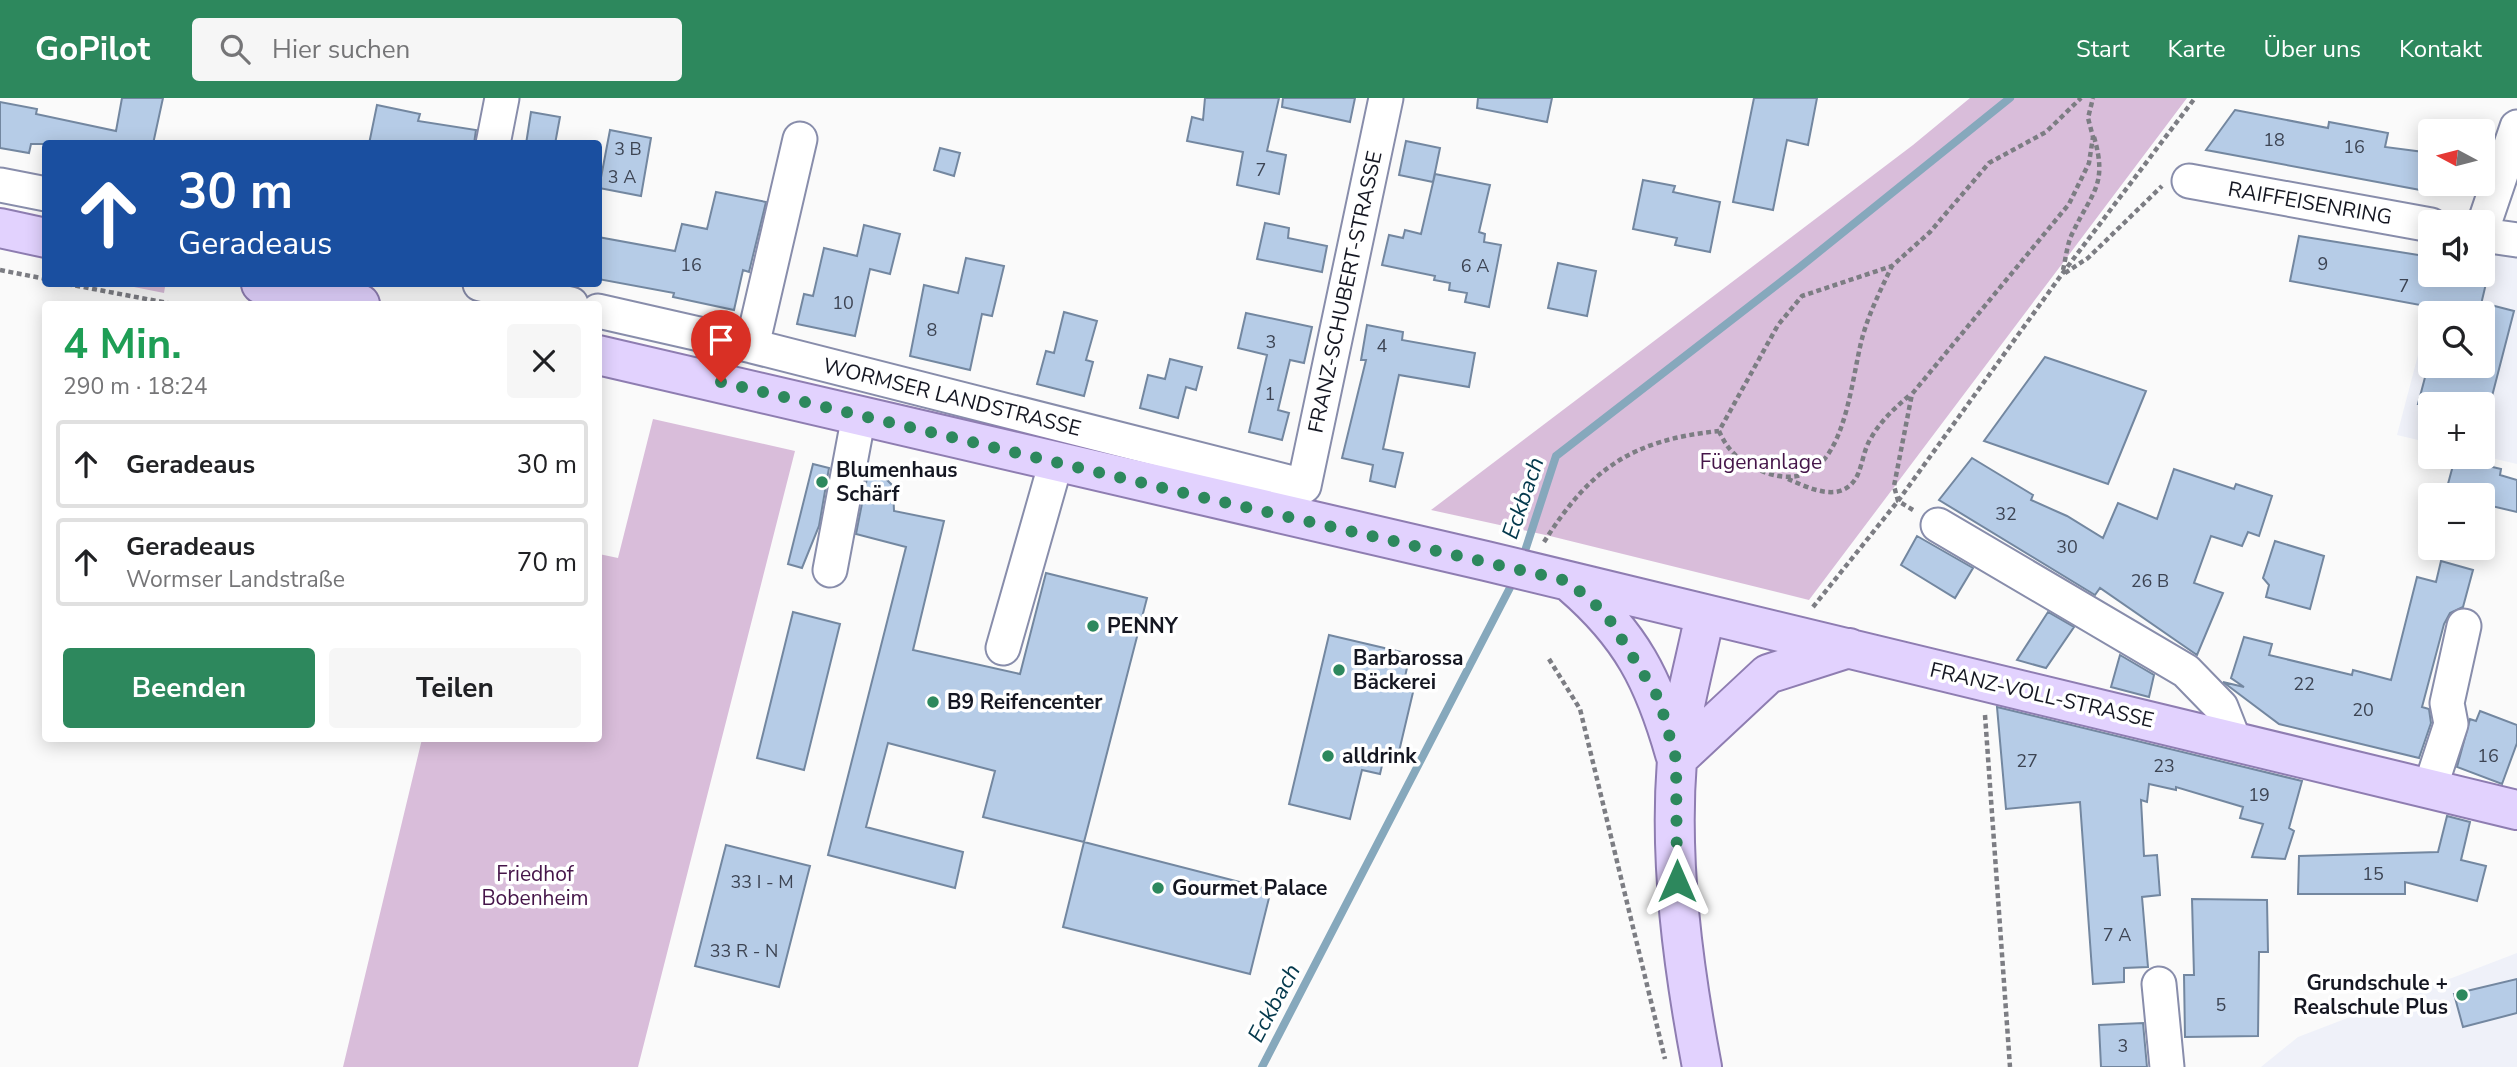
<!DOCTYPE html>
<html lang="de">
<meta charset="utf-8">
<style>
:root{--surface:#fff;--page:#f6f6f6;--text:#202124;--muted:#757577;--line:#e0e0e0;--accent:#2d885d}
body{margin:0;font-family:"Nunito Sans",sans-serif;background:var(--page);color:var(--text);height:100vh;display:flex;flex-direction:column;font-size:26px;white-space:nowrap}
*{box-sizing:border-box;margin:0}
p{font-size:23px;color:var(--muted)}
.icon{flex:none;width:38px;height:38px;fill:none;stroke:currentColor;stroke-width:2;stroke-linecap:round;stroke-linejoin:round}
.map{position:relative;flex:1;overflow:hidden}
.side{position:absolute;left:42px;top:203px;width:560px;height:441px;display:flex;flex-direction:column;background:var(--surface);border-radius:7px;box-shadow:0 4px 18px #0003}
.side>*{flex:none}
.hud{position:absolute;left:42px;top:42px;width:560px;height:147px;border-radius:7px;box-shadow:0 4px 18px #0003;background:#1a4fa0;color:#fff;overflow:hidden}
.needle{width:46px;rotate:277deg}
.fabs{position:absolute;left:2418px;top:21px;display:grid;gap:14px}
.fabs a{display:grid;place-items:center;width:77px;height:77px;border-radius:7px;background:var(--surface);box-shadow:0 4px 18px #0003;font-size:35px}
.pin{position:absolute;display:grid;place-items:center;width:60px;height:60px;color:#fff;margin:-72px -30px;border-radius:50% 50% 50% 0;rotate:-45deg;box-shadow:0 0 7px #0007}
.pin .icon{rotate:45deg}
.me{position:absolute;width:77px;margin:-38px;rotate:0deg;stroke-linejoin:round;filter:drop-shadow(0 0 5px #0008)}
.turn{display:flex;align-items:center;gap:24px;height:147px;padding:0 21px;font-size:32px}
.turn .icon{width:91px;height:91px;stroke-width:2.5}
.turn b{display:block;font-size:49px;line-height:60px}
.round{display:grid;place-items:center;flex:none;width:74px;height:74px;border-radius:7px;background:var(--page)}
.summary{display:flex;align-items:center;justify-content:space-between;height:119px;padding:0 21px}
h1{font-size:42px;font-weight:700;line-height:52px;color:#1e9e55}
.button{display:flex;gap:14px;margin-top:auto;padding:14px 21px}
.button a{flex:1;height:80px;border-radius:7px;background:var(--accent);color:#fff;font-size:28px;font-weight:700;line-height:80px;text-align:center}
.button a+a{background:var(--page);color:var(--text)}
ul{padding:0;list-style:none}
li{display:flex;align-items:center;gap:21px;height:88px;margin:0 14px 10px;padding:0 7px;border:4px solid var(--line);border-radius:7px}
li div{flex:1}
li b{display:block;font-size:26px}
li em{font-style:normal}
header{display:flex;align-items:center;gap:42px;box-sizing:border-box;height:98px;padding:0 35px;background:var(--accent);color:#fff}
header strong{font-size:33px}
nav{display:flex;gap:38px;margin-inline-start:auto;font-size:24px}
.search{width:490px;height:63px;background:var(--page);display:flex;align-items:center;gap:18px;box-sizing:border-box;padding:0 24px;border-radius:7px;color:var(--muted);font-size:26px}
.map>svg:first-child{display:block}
.built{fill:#eff1f9;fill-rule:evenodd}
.green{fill:#d9bdda}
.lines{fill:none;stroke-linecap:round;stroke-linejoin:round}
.stream{stroke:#86a8bc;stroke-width:8}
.building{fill:#b6cce7;stroke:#7387a0;stroke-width:2}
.minor-casing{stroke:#888dab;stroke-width:37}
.major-casing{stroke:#8e7db1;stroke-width:42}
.path{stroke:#7c7d83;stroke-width:4.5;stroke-dasharray:5 3.5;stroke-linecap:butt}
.minor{stroke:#fff;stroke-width:33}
.major{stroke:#e2d2fe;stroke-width:38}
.route{stroke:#2d885d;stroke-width:12;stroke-dasharray:0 21.6}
.poi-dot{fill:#2d885d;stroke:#fff;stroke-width:2.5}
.labels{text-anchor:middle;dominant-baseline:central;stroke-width:7;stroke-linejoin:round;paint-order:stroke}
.number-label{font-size:18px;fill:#3d4453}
.street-label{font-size:21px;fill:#151722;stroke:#fff}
.park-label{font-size:21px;fill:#451549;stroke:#fff}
.poi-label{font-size:21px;font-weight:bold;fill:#151722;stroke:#fff;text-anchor:start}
.water-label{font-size:23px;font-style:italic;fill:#03384c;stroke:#fff}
</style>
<header>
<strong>GoPilot</strong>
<div class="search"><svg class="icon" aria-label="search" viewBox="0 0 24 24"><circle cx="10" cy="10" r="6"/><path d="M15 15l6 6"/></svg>Hier suchen</div>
<nav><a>Start</a><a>Karte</a><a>Über uns</a><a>Kontakt</a></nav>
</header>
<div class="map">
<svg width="2517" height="969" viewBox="0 0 2517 969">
<rect width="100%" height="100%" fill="#fafafa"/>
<path class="built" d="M 2483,153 L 2517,158 L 2517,366 L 2483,358 L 2483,306 L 2431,306 L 2431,345 L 2397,337 L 2439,177 L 2483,177 ZM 2431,215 L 2483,215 L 2483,268 L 2431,268 Z
M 2517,855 L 2517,969 L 2261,969 L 2298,939 Z"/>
<path class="green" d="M 1970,0 L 2187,0 L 1809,502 L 1550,438 L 1431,412 L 1913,47 Z
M 119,186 L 165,189 L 164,195 Z
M 653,321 L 795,353 L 638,969 L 343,969 L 422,641 L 598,640 L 599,456 L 618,460 Z"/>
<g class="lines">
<path class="stream" d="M 1522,462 L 1556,358 L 1800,169 L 2010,0
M 1262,969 L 1515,480"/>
</g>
<path class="building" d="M 122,0 L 163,0 L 153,46 L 31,46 L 29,55 L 0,50 L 0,4 L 37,11 L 36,16 L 116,33 Z
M 1205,0 L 1279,0 L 1267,53 L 1286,57 L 1279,96 L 1237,87 L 1243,54 L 1187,43 L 1192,19 L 1203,22 Z
M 1283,0 L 1355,0 L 1350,24 L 1282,9 Z
M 1478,0 L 1552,0 L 1547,24 L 1477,10 Z
M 1754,0 L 1817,0 L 1808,47 L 1787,42 L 1773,112 L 1733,104 Z
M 377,7 L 420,16 L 418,23 L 476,32 L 474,46 L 369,46 Z
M 2235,12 L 2328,30 L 2329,24 L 2388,35 L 2385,49 L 2431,55 L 2431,94 L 2206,52 Z
M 531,14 L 560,19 L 555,46 L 526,46 Z
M 610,32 L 651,40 L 641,98 L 599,90 Z
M 1406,43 L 1440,50 L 1433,84 L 1399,77 Z
M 940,50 L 960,55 L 954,78 L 934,72 Z
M 1435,76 L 1490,87 L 1479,134 L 1485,136 L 1484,144 L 1501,147 L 1489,209 L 1465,204 L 1467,195 L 1449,192 L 1450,185 L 1434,182 L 1435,178 L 1382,167 L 1389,137 L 1403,140 L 1405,132 L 1421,136 Z
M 1643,82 L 1675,88 L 1673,94 L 1720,104 L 1710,154 L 1675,147 L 1677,140 L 1633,131 Z
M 716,94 L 766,104 L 749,174 L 743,172 L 734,212 L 673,199 L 674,195 L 598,181 L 598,139 L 675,153 L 682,126 L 707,131 Z
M 1265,125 L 1289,130 L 1288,140 L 1327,148 L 1322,174 L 1257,161 Z
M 864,127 L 900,136 L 890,176 L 870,171 L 855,238 L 797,226 L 804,196 L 813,198 L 824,150 L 857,158 Z
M 2299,138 L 2431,159 L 2431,177 L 2488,177 L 2479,215 L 2441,215 L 2442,211 L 2290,183 Z
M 966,160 L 1004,168 L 992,218 L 982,216 L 970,272 L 910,258 L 924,187 L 958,195 Z
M 1558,165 L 1596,173 L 1587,218 L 1548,210 Z
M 2483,205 L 2514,213 L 2490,306 L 2418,306 L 2428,268 L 2483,268 Z
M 1064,214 L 1097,223 L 1086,262 L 1093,264 L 1084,298 L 1037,286 L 1046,253 L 1054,255 Z
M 1246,215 L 1312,229 L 1304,265 L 1290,262 L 1278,312 L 1289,315 L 1282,342 L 1249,334 L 1267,257 L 1238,250 Z
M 1367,227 L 1403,234 L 1402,242 L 1475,255 L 1469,289 L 1399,277 L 1383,351 L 1403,355 L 1395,389 L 1370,383 L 1373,367 L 1342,360 L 1366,262 L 1361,262 Z
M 2045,259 L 2146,293 L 2108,386 L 1984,343 Z
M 1170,261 L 1202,269 L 1196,292 L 1186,289 L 1178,320 L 1140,310 L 1148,277 L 1165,281 Z
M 1972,360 L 2033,397 L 2031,402 L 2067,418 L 2103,440 L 2118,405 L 2157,421 L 2174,371 L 2234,391 L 2236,386 L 2272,398 L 2259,438 L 2248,434 L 2242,448 L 2211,438 L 2194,485 L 2223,495 L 2197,557 L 2100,490 L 2095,497 L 1939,402 Z
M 2455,360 L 2501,371 L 2500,377 L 2517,382 L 2517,414 L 2483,406 L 2483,397 L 2445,397 Z
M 813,366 L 829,370 L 819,428 L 802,470 L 788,466 Z
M 875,377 L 885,380 L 893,388 L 894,413 L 944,423 L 913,552 L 1020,576 L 1046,475 L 1147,500 L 1084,744 L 983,719 L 995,673 L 888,645 L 866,729 L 963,754 L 955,790 L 828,757 L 906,449 L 856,436 L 867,380 Z
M 1917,438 L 1973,470 L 1955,500 L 1901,467 Z
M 2275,443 L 2324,458 L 2310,511 L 2266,499 L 2269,487 L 2263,480 Z
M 2441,463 L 2473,472 L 2463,509 L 2450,515 L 2444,526 L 2422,609 L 2429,611 L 2431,625 L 2419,660 L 2279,626 L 2223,584 L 2244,589 L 2231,580 L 2244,539 L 2272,546 L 2269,557 L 2352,577 L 2353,572 L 2391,582 L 2417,479 L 2436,484 Z
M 793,514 L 840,526 L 804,672 L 757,660 Z
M 2048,514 L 2074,529 L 2046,570 L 2017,562 Z
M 1329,537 L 1410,556 L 1403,588 L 1414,590 L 1397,662 L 1384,659 L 1380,676 L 1362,672 L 1350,721 L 1289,706 Z
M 2120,557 L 2154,577 L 2149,599 L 2111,589 Z
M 1997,609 L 2302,683 L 2289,730 L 2294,733 L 2285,761 L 2252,759 L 2263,726 L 2240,720 L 2243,709 L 2176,689 L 2176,692 L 2149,686 L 2147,704 L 2141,702 L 2144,758 L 2157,757 L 2160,797 L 2142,799 L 2148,869 L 2124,870 L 2124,884 L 2093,886 L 2080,704 L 2006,711 Z
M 2480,613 L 2517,627 L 2517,645 L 2502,686 L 2457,669 L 2470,621 L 2476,623 Z
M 2447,718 L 2470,724 L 2461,762 L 2486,768 L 2477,803 L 2405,784 L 2405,796 L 2298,796 L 2299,758 L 2438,754 Z
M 1084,744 L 1271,792 L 1250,876 L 1063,829 Z
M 726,747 L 810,768 L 779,889 L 695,868 Z
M 2192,801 L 2267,802 L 2268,854 L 2259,854 L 2258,938 L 2185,939 L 2184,877 L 2194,877 Z
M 2517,881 L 2517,915 L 2463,929 L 2454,896 Z
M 2143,925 L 2147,969 L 2101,969 L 2099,927 Z"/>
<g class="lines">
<defs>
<path id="minor" d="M 493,46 L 502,0
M 2189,83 L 2431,127
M 0,87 L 46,96
M 2483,129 L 2517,29
M 2483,137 L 2517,142
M 480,186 L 571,206
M 598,213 L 752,248 L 1304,388 L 1386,0
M 752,248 L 800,41
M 1938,427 L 2186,573 L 2221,609 L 2234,642
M 830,472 L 859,317
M 1003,550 L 1056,364
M 2430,690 L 2451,626 L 2447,605 L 2464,528
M 2159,886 L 2167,969"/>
<path id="major" d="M 0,130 L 46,140
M 261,186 L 360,206
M 598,257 L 1486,463 L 2517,712
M 1572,486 C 1631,537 1654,582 1675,656
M 1677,661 L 1768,576 L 1849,550
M 1702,969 C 1683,869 1669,764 1677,662 C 1680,617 1696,562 1705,516"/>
</defs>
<use href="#minor" class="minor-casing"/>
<use href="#major" class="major-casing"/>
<path class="path" d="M 0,172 L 46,181
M 2063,172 C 2066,160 2067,145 2073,134 C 2092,94 2108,87 2094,39
M 2065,175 L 2088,160 L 2162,88
M 67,186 L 173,206
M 1719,333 C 1729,356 1745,368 1770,376 C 1846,398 1849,286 1863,237 C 1870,213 1881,191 1892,168
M 1788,381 C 1811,391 1844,407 1858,376 C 1863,364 1864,351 1871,340 C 1881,322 1896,309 1911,296
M 1913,412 L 1898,403 L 1894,388 L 1912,296 L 2069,106 L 2089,65 L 2093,39 L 2088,20 L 2093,0
M 1544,444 C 1590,371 1631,342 1719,333 L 1778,227 L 1802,198 L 1892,168 L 1930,134 L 1989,65 L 2046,34 L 2081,0
M 1813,509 L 1898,403 L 2062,176 L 2195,0
M 1549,561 L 1580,611 L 1665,961
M 1985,617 L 2010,969"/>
<use href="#minor" class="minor"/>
<use href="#major" class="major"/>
</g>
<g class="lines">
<path class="route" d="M 721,284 L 1197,398 L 1568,483 L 1606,516 L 1659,601 L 1676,661 L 1677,783"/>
</g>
<g class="poi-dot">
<circle cx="822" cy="384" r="7"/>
<circle cx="1093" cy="528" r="7"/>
<circle cx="1339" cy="572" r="7"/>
<circle cx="933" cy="604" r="7"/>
<circle cx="1328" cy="658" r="7"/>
<circle cx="1158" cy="790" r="7"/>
<circle cx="2462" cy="897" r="7"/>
</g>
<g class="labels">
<g class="number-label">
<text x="2274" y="42">18</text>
<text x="2354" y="49">16</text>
<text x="628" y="51">3 B</text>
<text x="1261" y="72">7</text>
<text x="622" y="79">3 A</text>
<text x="2323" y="166">9</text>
<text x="691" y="167">16</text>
<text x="1475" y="168">6 A</text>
<text x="2404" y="188">7</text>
<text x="843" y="205">10</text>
<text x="932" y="232">8</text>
<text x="1271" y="244">3</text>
<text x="1382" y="248">4</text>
<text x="1270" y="296">1</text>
<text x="2006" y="416">32</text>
<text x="2067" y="449">30</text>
<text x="2150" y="483">26 B</text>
<text x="2304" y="586">22</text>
<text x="2363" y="612">20</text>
<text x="2488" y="658">16</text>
<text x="2027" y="663">27</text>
<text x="2164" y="668">23</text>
<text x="2259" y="697">19</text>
<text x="2373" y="776">15</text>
<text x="762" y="784">33 I - M</text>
<text x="2117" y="837">7 A</text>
<text x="744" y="853">33 R - N</text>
<text x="2221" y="907">5</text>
<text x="2123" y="948">3</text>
</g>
<g class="street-label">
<text transform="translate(2310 105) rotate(10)">RAIFFEISENRING</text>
<text transform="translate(1345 194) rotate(-78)">FRANZ-SCHUBERT-STRASSE</text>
<text transform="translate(952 299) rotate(14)">WORMSER LANDSTRASSE</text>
<text transform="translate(2042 597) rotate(13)">FRANZ-VOLL-STRASSE</text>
</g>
<g class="park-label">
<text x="1761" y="364">Fügenanlage</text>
<text x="535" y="776">Friedhof<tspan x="535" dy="24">Bobenheim</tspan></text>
</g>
<g class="poi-label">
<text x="836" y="372">Blumenhaus<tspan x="836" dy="24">Schärf</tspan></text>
<text x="1107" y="528">PENNY</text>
<text x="1353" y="560">Barbarossa<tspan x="1353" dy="24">Bäckerei</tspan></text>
<text x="947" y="604">B9 Reifencenter</text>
<text x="1342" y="658">alldrink</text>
<text x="1172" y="790">Gourmet Palace</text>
<text x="2448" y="885" text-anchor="end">Grundschule +<tspan x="2448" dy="24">Realschule Plus</tspan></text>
</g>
<g class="water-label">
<text transform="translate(1523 400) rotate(-71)">Eckbach</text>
<text transform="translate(1274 905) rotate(-62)">Eckbach</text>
</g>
</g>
</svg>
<div class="fabs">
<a><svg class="needle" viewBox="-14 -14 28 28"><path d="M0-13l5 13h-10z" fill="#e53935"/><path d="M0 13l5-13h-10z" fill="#757577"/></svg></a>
<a><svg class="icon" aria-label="sound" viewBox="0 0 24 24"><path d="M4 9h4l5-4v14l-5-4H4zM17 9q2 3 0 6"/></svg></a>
<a><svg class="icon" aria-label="search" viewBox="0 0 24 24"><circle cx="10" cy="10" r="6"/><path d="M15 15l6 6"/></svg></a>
<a>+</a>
<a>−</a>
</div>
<div class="pin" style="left:721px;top:284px;background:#d93025"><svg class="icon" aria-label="arrive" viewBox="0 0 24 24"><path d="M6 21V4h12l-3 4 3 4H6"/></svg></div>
<svg class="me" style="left:1677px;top:783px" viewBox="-20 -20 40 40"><path d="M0-17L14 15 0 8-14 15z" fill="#2d885d" stroke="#fff" stroke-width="4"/></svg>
<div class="hud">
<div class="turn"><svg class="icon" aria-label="ahead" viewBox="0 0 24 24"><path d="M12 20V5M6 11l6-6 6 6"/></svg><div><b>30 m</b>Geradeaus</div></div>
</div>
<section class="side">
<div class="summary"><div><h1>4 Min.</h1><p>290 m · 18:24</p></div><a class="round"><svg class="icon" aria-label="close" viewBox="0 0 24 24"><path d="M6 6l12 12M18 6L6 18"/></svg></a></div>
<ul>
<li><svg class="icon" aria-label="ahead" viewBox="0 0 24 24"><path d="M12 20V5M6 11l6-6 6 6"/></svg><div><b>Geradeaus</b></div><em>30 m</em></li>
<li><svg class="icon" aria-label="ahead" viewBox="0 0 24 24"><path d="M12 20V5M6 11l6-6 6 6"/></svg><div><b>Geradeaus</b><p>Wormser Landstraße</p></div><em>70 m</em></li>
</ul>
<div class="button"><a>Beenden</a><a>Teilen</a></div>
</section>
</div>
